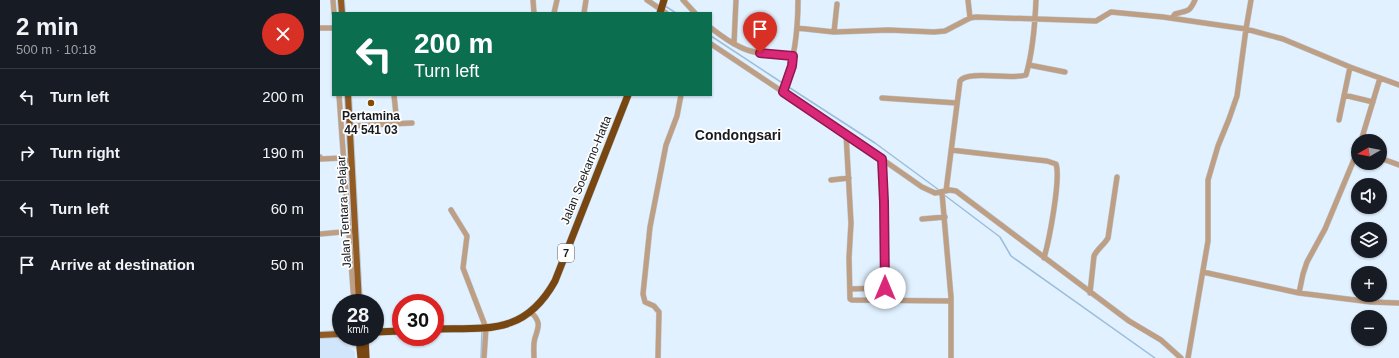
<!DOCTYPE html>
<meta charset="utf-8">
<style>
:root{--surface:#171b24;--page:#20242c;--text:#f1f3f6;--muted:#9ea1a6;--line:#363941}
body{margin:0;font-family:Helvetica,sans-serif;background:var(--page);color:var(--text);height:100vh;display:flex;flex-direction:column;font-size:15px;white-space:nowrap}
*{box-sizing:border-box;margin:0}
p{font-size:13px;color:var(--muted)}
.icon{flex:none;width:22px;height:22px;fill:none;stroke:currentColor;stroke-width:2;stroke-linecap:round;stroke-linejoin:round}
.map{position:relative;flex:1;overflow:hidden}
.drawer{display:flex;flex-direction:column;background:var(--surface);width:320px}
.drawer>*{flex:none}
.banner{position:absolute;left:12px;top:12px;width:380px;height:84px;border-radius:0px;box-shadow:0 1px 3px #0004;background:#0b6e4f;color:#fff;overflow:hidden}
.needle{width:26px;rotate:261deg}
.buttons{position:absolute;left:1031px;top:134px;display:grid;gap:8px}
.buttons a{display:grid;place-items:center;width:36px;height:36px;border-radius:50%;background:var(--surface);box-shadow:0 1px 3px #0004;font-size:20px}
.speed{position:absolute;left:12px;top:294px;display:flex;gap:8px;font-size:20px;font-weight:700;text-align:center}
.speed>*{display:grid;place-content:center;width:52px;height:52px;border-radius:50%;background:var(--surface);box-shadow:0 1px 3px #0004;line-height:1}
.speed small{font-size:10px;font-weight:400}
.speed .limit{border:6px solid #d22;background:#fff;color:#111}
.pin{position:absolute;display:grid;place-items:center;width:34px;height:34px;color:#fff;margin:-41px -17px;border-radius:50% 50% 50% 0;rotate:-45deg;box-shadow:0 0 4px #0007}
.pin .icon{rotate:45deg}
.me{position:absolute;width:44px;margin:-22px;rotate:0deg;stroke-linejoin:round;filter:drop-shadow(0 0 3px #0008)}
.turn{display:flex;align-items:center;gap:14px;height:84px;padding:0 16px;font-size:18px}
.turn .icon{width:52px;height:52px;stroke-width:2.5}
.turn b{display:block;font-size:28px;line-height:34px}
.round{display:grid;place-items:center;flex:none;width:42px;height:42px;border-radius:21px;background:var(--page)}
.overview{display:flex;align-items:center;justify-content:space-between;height:68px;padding:0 16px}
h1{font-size:24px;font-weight:800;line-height:30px}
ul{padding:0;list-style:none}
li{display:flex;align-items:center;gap:12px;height:56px;padding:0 16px;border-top:1px solid var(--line)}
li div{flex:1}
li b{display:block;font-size:15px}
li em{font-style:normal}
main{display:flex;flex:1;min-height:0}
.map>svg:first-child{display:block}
.built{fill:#d1e6fa}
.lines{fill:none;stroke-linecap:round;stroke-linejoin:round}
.stream{stroke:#9bbddc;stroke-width:1.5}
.minor-casing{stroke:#bccad7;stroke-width:6}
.major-casing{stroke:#bccad7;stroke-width:8}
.highway-casing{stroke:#bccad7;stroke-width:8}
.minor{stroke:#be9f84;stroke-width:5}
.major{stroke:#915b23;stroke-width:6}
.highway{stroke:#784610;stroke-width:7}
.route-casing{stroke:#8e194d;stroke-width:10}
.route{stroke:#db2777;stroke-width:7}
.poi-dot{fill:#854b00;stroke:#fff;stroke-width:1.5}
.labels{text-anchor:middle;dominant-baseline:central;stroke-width:3.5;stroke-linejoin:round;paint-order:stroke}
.shield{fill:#fff;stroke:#5c5f63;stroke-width:1}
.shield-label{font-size:11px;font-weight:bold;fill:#161b20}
.poi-label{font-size:12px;font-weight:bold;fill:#161b20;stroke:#fff}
.street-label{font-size:12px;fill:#161b20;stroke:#fff}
.quarter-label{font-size:14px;font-weight:bold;fill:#161b20;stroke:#fff}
</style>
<main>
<section class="drawer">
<div class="overview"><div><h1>2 min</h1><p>500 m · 10:18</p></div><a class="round" style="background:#d93025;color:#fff"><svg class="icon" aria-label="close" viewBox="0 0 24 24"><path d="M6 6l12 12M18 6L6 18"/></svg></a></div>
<ul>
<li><svg class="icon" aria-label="left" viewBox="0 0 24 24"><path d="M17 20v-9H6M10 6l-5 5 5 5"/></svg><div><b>Turn left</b></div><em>200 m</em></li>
<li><svg class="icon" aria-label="right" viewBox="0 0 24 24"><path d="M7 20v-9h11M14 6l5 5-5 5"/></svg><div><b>Turn right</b></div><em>190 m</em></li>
<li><svg class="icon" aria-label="left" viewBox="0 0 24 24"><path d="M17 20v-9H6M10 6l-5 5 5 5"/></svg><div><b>Turn left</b></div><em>60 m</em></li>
<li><svg class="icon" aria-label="arrive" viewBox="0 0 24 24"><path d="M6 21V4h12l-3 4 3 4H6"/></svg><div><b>Arrive at destination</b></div><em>50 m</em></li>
</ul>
</section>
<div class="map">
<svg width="1079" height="358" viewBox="0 0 1079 358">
<rect width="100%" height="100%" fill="#e1f1ff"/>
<path class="built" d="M 18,337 L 35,352 L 35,358 L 0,358 L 0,338 Z"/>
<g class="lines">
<path class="stream" d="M 345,6 L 356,13
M 391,36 L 464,84
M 467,86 L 555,143 L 619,190
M 623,194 L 680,237 L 691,256 L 835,358
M 161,358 L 162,330"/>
<defs>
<path id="minor" d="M 13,0 L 14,13
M 213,0 L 214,13
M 327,0 L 346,13
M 363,0 L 375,13
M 648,0 L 650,18
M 234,13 L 237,0
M 264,13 L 266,0
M 852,18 L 855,14 C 868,10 869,13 875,0
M 0,28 L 13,28
M 391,28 C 400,35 409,42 420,47 C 436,55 456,55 473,56
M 477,28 L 514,32 L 568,30 L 614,32 L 625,31 L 650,18 L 656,17 L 776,21 L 791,12 L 843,17 L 926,29 L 963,39 L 1030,67 L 1079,85
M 514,32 L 517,4
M 391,44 L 526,134 L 602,187 L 615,193 L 630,190 L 636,191 L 809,321 L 841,340 L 861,358
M 414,44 L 416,0
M 709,65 L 745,72
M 463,92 C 474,60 478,34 478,0
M 19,95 L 34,303
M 74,95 L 77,124
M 1024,95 L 1053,102
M 562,98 L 637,103
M 1019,120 L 1030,67
M 30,126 L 92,123
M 526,134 L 531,223 L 529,258 L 530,299 L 532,300 L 631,301
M 1041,141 L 1060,78
M 631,150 L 727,161 L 736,164 C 741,179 729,241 724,258
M 0,157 L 1,159 L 21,158 L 32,162
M 1060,158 L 1079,165
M 562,159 L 564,202 L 565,301
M 511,180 L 529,178
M 626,191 L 640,81 C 648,70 691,80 706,75 C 713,51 715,25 716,0
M 622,193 L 631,297 L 631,358
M 131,210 L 147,236 L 143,268 L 166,328 L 164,358
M 602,219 L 625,217
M 0,234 L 32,231
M 883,272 L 979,293 L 983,274 L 987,262 L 1005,229 L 1038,150
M 530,289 L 565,288
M 770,293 L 774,256 C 777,249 784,245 788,238 L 797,177
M 979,293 L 1051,302 L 1079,303
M 211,312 C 221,322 219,326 215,338 C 213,344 214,352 214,358
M 338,358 L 339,312 L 334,306 L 325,302 L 323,294 L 330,227 L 346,145 L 357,116 L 361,95
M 868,358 L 888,241 L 888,180 L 898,146 L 909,119 L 917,96 L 926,29 L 931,0"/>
<path id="major" d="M 21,0 L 22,13
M 28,95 L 39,303
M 0,335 L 21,334"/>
<path id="highway" d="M 340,13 L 344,0
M 115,329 C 168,328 205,335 235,281 L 308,95
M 55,332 L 81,331
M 39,337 L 41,358
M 45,337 L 46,358"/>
</defs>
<use href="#minor" class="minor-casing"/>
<use href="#major" class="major-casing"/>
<use href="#highway" class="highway-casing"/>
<use href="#minor" class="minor"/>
<use href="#major" class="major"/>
<use href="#highway" class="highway"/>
</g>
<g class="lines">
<defs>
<path id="route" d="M 440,53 L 473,56 L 472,66 L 463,92 L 562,159 L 564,202 L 565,288"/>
</defs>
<use href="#route" class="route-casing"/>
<use href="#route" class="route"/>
</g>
<circle class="poi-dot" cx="51" cy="103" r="4"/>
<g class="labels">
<rect class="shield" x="238" y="244" width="16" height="18" rx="3"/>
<g class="shield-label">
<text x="246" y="253">7</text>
</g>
<g class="poi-label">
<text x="51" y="116">Pertamina<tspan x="51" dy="14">44 541 03</tspan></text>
</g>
<g class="street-label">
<text transform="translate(266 170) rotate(-68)">Jalan Soekarno-Hatta</text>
<text transform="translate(24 212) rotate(-93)">Jalan Tentara Pelajar</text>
</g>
<g class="quarter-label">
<text x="418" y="135">Condongsari</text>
</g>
</g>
</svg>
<div class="buttons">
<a><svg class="needle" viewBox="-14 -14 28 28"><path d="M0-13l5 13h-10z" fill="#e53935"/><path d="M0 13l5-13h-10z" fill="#9ea1a6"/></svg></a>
<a><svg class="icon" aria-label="sound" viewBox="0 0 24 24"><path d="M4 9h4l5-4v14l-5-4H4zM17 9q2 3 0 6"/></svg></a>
<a><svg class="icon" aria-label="layers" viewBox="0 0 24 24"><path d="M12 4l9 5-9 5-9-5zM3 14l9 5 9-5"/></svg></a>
<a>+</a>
<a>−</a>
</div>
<div class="speed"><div>28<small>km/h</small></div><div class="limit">30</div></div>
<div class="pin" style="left:440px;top:53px;background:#d93025"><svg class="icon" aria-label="arrive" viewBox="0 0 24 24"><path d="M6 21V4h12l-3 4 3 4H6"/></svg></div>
<svg class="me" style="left:565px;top:288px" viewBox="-20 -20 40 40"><circle r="19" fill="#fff"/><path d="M0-13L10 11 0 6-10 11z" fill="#db2777"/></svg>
<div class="banner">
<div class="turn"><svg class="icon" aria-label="left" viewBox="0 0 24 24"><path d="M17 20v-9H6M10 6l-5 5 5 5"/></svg><div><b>200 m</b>Turn left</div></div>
</div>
</div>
</main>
